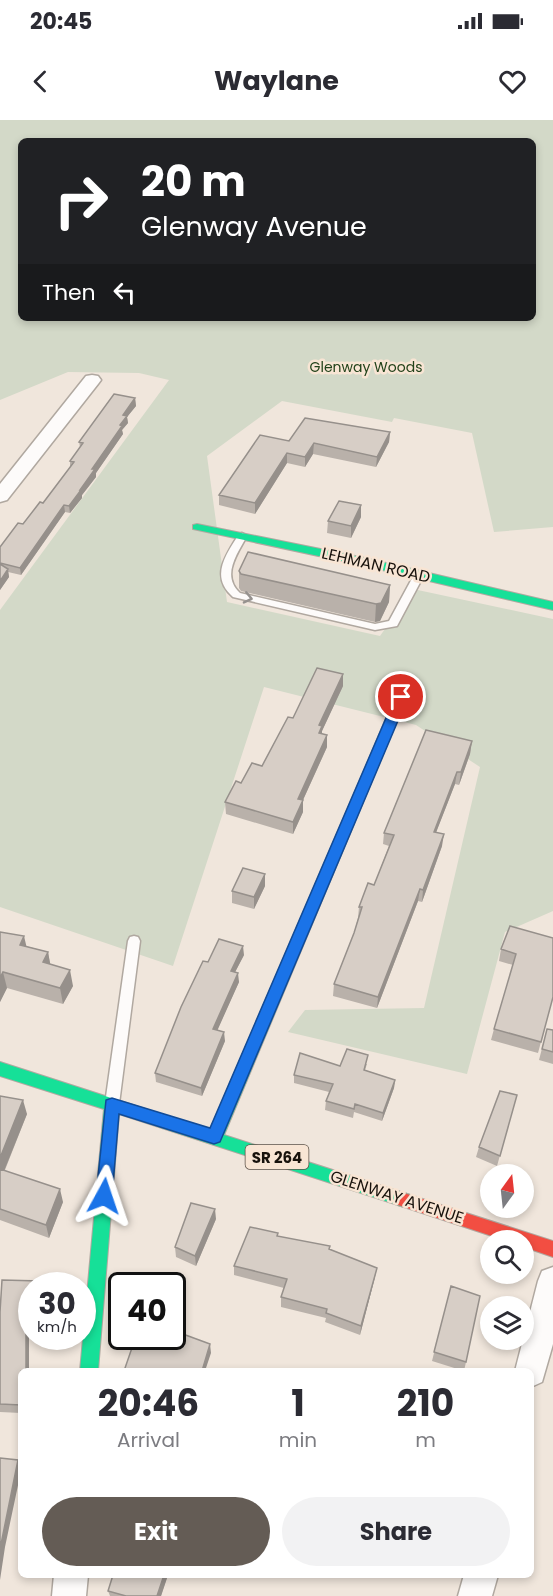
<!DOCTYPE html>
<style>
:root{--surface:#fff;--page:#f2f2f3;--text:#2b2b33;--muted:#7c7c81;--accent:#645c55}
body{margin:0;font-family:Poppins,sans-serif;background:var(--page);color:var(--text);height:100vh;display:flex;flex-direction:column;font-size:22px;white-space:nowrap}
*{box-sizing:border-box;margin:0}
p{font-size:20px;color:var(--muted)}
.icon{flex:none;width:33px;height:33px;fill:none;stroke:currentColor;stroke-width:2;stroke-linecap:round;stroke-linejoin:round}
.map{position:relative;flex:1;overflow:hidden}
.panel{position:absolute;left:18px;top:1248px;width:516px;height:210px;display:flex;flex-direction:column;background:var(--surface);border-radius:9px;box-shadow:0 3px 9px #0003}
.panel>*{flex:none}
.banner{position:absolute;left:18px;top:18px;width:518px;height:183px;border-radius:9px;box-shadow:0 3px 9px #0003;background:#202124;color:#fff;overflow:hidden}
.needle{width:39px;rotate:15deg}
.tools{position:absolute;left:480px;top:1044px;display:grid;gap:12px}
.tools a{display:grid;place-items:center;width:54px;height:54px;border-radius:50%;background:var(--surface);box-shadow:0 3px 9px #0003;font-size:30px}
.speed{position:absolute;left:18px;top:1152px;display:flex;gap:12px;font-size:30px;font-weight:700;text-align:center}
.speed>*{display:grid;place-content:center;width:78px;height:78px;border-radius:50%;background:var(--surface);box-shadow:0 3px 9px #0003;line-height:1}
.speed small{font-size:15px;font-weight:400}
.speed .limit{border:3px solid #111;border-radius:9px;background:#fff;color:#111}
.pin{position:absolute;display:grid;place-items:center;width:51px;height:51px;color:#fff;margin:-26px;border:3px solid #fff;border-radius:50%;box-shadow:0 2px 6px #0007}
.me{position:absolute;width:66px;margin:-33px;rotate:5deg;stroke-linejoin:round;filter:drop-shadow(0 0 4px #0008)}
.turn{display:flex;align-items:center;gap:21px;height:126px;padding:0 24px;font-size:27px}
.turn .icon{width:78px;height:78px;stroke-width:2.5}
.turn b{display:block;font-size:42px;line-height:51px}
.then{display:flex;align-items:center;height:57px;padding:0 24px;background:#0003;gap:12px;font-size:22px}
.eta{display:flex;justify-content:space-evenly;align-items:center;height:102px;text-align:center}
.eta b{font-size:36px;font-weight:700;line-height:42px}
.action{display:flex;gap:12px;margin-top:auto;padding:12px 24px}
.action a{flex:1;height:69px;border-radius:36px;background:var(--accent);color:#fff;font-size:24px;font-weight:700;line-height:69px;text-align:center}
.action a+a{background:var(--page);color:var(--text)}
.status{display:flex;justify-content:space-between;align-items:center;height:42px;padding:0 30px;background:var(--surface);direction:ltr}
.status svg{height:16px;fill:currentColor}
header{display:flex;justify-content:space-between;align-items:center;height:78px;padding:0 24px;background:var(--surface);font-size:27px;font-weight:700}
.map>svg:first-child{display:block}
.green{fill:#d3d9c8;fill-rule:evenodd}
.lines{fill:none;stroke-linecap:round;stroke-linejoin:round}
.lane-casing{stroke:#b0a8a0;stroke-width:3}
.street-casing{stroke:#b0a8a0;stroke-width:3}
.fast-casing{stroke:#b0a8a0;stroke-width:2}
.slow-casing{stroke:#b0a8a0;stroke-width:2}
.jam-casing{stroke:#b0a8a0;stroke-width:2}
.lane{fill:#fdfbfa;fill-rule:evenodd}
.street{fill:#fdfbfa;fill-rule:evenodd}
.fast{fill:#16e098;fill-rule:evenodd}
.slow{fill:#ffcf43;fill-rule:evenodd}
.jam{fill:#f24e42;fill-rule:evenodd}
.wall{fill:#b9b1aa}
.shaded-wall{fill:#96908b}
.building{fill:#d7cec6;stroke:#96908b;stroke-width:1.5}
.oneway{stroke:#96928f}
.route{fill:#1a73e8;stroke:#114b97;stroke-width:1.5}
.labels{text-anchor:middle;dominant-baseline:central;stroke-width:5;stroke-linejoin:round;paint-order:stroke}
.far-park-label{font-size:14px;fill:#22421a;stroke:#f8e5d4}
.shield{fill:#f8e5d4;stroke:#5b5148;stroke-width:1.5}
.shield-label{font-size:15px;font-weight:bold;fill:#18120c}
.street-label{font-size:16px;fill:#18120c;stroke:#f8e5d4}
</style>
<div class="status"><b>20:45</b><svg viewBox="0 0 49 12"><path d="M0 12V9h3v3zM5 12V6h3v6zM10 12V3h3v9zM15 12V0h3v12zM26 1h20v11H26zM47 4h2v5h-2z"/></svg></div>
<header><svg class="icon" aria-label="back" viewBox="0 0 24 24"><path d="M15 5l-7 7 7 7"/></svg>Waylane<svg class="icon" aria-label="heart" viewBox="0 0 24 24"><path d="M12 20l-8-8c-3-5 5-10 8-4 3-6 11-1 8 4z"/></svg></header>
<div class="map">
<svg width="553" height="1476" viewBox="0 0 553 1476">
<rect width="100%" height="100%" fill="#f0e6dc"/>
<path class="green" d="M 0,0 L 553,0 L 553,407 L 494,412 L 472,313 L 394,298 L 392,302 L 282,281 L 207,336 L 227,482 L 380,516 L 413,469 L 553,499 L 553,791 L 505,812 L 467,954 L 288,912 L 305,890 L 424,888 L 480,647 L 416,605 L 264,567 L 173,846 L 0,787 L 0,490 L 169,260 L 139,253 L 68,252 L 0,280 ZM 21,21 L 532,21 L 532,198 L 21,198 Z"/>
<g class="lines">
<defs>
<path id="lane" d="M 242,413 L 247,416 C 237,434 221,456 240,473 L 375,504 L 389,501 L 415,453 L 423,453 L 424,455 L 397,506 L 375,510 L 233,477 C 210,457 225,436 239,414 Z
M 134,816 L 138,817 L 140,821 L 119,984 L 117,988 L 112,990 L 107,988 L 105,984 L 128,821 L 130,817 Z"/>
<path id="street" d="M 92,255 L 98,256 L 101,260 L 98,264 L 7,380 L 0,382 L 0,364 L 86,256 Z
M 553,1147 L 553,1224 L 542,1262 L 531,1267 L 531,1251 L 515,1251 L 538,1161 L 542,1151 Z
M 54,1455 L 88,1455 L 86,1476 L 52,1476 Z
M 464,1455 L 498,1455 L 492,1476 L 458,1476 Z"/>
<path id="fast" d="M 197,404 L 365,438 L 553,482 L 553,490 L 365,446 L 193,409 L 193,405 Z
M 372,641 L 378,646 L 224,1015 L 404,1073 L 410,1075 L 412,1080 L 410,1085 L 404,1087 L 119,994 L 98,1251 L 80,1251 L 104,989 L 0,956 L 0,942 L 210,1010 L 366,646 Z"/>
<path id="slow" d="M 401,573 L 407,577 L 378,646 L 372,651 L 367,649 L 366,646 L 395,577 Z"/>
<path id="jam" d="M 404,1073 L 553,1121 L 553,1137 L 524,1127 L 524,1120 L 504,1120 L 398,1085 L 396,1080 L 398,1075 Z"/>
</defs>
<use href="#lane" class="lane-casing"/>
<use href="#street" class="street-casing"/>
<use href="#fast" class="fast-casing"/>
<use href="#slow" class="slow-casing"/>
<use href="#jam" class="jam-casing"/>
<use href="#lane" class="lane"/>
<use href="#street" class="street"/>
<use href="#fast" class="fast"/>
<use href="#slow" class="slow"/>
<use href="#jam" class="jam"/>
</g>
<path class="wall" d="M 135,278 L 136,286 L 127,297 L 128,303 L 122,310 L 123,314 L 96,353 L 96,357 L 82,375 L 82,378 L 70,393 L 65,392 L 21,455 L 8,452 L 9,457 L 0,470 L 0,427 L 43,383 L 70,347 L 70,341 L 80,327 L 79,322 Z
M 390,312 L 389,322 L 376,347 L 313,334 L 305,347 L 287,343 L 255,394 L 219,385 L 219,375 L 289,321 Z
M 361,397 L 351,418 L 327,413 L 328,401 Z
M 239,451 L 390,465 L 389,482 L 380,501 L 375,502 L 241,471 L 239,468 Z
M 343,554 L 343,566 L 322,611 L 322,614 L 327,627 L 303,680 L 303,692 L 293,714 L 226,694 L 225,682 L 241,663 L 262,646 L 293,598 Z
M 472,621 L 470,634 L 459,665 L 455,664 L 436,712 L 442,726 L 422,782 L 418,781 L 377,888 L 333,876 L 334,864 L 354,813 L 358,798 L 359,787 L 374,765 L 389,726 L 383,724 L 384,713 Z
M 265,754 L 265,766 L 254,789 L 232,783 L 232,771 Z
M 510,806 L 553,877 L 538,933 L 491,920 L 494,909 L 513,845 L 499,841 L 501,829 Z
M 0,812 L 26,826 L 48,832 L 50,844 L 73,866 L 63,884 L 7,868 L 0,882 Z
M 244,835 L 235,852 L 239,862 L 217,910 L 225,921 L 202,976 L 156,962 L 155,953 L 208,842 Z
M 547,909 L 553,910 L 553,944 L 539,940 Z
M 367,944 L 365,950 L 395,960 L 394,968 L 382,1001 L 354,992 L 353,998 L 325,990 L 326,981 L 329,972 L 294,963 L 294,955 L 340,946 Z
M 517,975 L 497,1046 L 476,1037 L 479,1027 Z
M 0,976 L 27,994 L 5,1050 L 63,1082 L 49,1118 L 0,1100 Z
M 216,1099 L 196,1146 L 176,1137 L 175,1127 Z
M 278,1113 L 278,1116 L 330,1129 L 375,1157 L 360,1215 L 325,1202 L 326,1198 L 281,1187 L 281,1177 L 284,1168 L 234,1155 L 234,1146 Z
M 2,1160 L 40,1161 L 42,1166 L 32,1166 L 32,1211 L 29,1211 L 29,1251 L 21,1251 L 21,1293 L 0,1292 L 0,1192 Z
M 451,1166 L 466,1242 L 464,1251 L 432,1241 Z
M 128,1220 L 211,1233 L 131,1229 L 130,1229 Z
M 168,1455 L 161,1476 L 110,1476 L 108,1471 Z"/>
<path class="shaded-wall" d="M 135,278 L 136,286 L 127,297 L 128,303 L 122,310 L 123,314 L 96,353 L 96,357 L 82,375 L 82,378 L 70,393 L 69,386 L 120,305 L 123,295 Z
M 390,312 L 389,322 L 376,347 L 377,337 Z
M 314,323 L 313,334 L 305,347 L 305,337 Z
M 287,333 L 287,343 L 255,394 L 255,383 Z
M 64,385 L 65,392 L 21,455 L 20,448 Z
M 361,385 L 361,397 L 351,418 L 351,406 Z
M 8,449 L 9,457 L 0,470 L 0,461 Z
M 390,465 L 389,482 L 380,501 L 375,502 L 376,484 Z
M 343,554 L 343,566 L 322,611 L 322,618 L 318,625 L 319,605 Z
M 327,615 L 327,627 L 298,691 L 298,679 Z
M 472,621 L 470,634 L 459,665 L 461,652 Z
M 457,652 L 455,664 L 432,723 L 434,712 Z
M 303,680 L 303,692 L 293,714 L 293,702 Z
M 444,714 L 442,726 L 422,782 L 423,770 Z
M 265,754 L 265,766 L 254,789 L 254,777 Z
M 420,769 L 418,781 L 377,888 L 378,877 Z
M 24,816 L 28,833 L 20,825 Z
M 243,826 L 244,835 L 231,860 L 231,851 Z
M 48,832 L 51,848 L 43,842 Z
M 70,850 L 73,866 L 63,884 L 60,868 Z
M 3,852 L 7,868 L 0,882 L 0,858 Z
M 238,853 L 239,862 L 214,918 L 213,909 Z
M 224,912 L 225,921 L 202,976 L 201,968 Z
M 395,960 L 394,968 L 382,1001 L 383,993 Z
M 23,980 L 27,994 L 0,1061 L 0,1038 Z
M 60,1069 L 63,1082 L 49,1118 L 46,1105 Z
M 215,1089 L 216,1099 L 196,1146 L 195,1136 Z
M 377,1148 L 375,1157 L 360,1215 L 361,1206 Z
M 26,1202 L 29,1211 L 29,1251 L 26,1251 Z
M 210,1224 L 211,1233 L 205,1251 L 202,1251 Z
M 18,1340 L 21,1346 L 21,1351 L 5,1427 L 0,1460 L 0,1429 Z
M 164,1455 L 168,1455 L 161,1476 L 157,1476 Z"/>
<path class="building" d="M 114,274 L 135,278 L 123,295 L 127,296 L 120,305 L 122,306 L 92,349 L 95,349 L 80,370 L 81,370 L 69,386 L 64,385 L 20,448 L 0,443 L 0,427 L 18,403 L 23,404 L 40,382 L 43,383 L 74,342 L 70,341 L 83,323 L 79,322 Z
M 305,298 L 390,312 L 377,337 L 314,323 L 305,337 L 287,333 L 255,383 L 219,375 L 260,315 L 289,321 Z
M 339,381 L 361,385 L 351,406 L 328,401 Z
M 248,432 L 390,465 L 381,483 L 376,484 L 241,454 L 239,451 Z
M 0,444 L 8,449 L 0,461 Z
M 317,548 L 343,554 L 319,605 L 322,606 L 319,613 L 327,615 L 298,679 L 303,680 L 293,702 L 225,682 L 236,661 L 241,663 L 252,643 L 262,646 L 288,597 L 293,598 Z
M 426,610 L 472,621 L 461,652 L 457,652 L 434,712 L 444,714 L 423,770 L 420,769 L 378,877 L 334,864 L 354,813 L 362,787 L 359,787 L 368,763 L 374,765 L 394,715 L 384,713 Z
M 243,748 L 265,754 L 254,777 L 232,771 Z
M 510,806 L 553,818 L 553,877 L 541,922 L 494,909 L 516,834 L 501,829 Z
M 0,812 L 24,816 L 20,825 L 48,832 L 43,842 L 70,850 L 60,868 L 3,852 L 0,858 Z
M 219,819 L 243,826 L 231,851 L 238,853 L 213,909 L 224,912 L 201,968 L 155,953 L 181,887 L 203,841 L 208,842 Z
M 547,909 L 553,910 L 553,932 L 542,929 Z
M 347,929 L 368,935 L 364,950 L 395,960 L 383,993 L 355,984 L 354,989 L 326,981 L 333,964 L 294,955 L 300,933 L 340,946 Z
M 500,971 L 517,975 L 500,1036 L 479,1027 Z
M 0,976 L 23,980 L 0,1038 Z
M 0,1049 L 60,1069 L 46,1105 L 0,1089 Z
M 191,1083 L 215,1089 L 195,1136 L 175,1127 Z
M 250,1107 L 278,1113 L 277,1116 L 330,1126 L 329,1129 L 377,1148 L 361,1206 L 326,1193 L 327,1189 L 281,1177 L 287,1159 L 234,1146 Z
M 2,1160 L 40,1161 L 40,1166 L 32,1166 L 32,1202 L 26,1202 L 26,1251 L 21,1251 L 21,1285 L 0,1284 L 0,1192 Z
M 451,1166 L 480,1176 L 466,1242 L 434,1232 Z
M 172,1210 L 210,1224 L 202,1251 L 124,1251 L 134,1222 L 128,1220 L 129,1216 L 172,1216 Z
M 0,1338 L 18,1340 L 0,1429 Z
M 113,1455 L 164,1455 L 157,1476 L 126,1476 L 108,1471 Z"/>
<defs><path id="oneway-chevron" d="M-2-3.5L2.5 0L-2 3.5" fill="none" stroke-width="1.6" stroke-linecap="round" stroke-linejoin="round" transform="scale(1.5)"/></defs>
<use class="oneway" href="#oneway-chevron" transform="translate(248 478) rotate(13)"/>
<path class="route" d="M 401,573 L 408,577 L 220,1022 L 214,1024 L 119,994 L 112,1076 L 110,1081 L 104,1084 L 98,1081 L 96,1076 L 106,980 L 112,978 L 210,1008 L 395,577 Z"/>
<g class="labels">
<g class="far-park-label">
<text x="366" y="247">Glenway Woods</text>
</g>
<rect class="shield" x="245.5" y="1025" width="63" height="24" rx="4.5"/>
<g class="shield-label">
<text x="277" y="1037">SR 264</text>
</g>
<g class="street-label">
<text transform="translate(376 445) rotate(13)">LEHMAN ROAD</text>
<text transform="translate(397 1077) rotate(18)">GLENWAY AVENUE</text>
</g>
</g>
</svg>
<div class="tools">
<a><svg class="needle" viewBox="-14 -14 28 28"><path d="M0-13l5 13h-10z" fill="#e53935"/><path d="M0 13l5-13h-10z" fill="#7c7c81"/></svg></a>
<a><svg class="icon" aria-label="search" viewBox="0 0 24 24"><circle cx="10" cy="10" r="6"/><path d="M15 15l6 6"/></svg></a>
<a><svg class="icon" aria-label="layers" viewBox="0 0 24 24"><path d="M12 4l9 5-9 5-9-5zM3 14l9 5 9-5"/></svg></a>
</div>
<div class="speed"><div>30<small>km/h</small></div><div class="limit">40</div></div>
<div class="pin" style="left:401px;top:577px;background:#d93025"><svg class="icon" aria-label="arrive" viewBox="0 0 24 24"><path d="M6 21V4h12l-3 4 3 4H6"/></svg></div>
<svg class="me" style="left:104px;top:1076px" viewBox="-20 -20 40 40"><path d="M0-17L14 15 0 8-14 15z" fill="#1a73e8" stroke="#fff" stroke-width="4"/></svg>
<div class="banner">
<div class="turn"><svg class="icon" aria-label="right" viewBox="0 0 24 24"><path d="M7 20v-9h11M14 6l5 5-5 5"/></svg><div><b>20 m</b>Glenway Avenue</div></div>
<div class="then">Then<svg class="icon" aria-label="left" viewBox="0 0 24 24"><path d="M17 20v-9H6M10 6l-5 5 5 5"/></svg></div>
</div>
<section class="panel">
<div class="eta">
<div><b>20:46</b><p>Arrival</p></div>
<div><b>1</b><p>min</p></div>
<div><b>210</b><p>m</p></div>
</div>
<div class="action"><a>Exit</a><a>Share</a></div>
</section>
</div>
